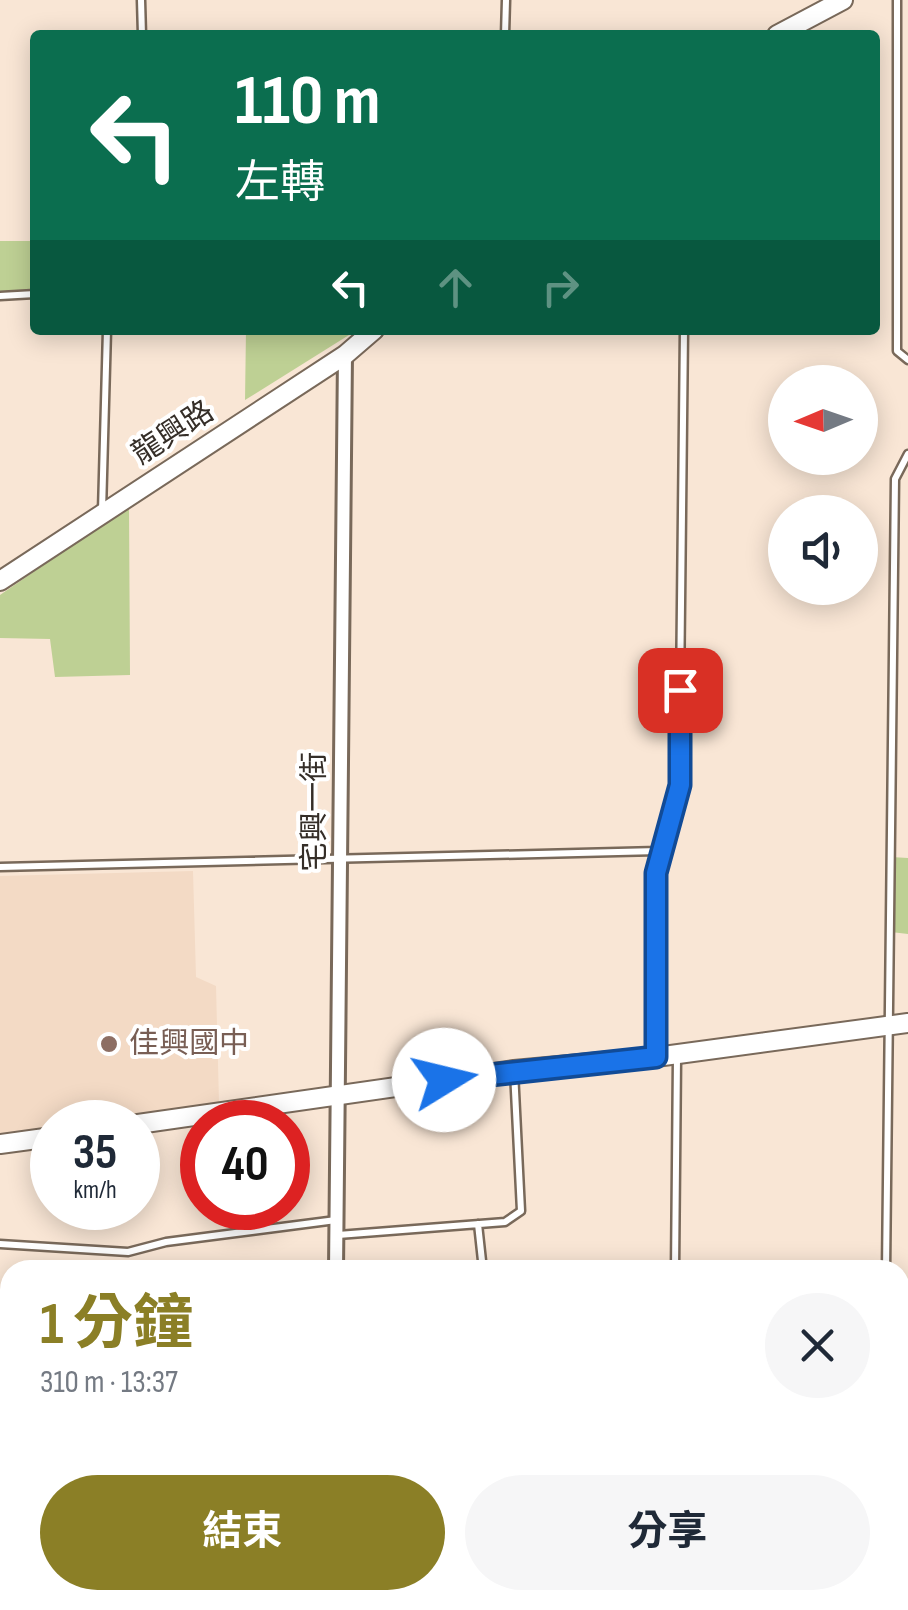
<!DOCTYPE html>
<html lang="zh-TW">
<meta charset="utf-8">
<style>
:root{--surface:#fff;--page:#f6f6f7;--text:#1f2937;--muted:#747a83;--accent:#8b7f26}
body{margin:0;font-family:"Sofia Sans Condensed","Noto Sans TC",sans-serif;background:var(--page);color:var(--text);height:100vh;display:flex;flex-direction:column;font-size:38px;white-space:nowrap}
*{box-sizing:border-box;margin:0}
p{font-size:32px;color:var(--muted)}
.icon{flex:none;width:55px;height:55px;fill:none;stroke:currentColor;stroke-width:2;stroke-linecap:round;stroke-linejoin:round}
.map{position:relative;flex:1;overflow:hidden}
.panel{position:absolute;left:0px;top:1260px;width:910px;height:350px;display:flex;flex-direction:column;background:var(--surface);border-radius:30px 30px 0 0;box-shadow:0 5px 25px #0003}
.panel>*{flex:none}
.banner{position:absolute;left:30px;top:30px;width:850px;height:305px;border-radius:10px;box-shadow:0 5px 25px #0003;background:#0b6e4f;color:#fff;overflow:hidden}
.needle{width:65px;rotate:268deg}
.tools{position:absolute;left:768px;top:365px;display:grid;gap:20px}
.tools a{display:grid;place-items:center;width:110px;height:110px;border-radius:50%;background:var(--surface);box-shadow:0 5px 25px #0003;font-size:50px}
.speed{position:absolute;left:30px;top:1100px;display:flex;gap:20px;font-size:50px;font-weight:700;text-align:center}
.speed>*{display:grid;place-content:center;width:130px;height:130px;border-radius:50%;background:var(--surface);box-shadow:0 5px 25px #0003;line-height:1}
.speed small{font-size:25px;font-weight:400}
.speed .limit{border:15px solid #d22;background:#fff;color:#111}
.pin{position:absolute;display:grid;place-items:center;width:85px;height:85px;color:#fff;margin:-42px;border-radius:20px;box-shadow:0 5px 15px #0006}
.me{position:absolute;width:110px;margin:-55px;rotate:81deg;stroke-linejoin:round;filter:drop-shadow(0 0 8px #0008)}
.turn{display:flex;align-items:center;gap:35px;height:210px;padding:0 40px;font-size:45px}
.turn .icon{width:130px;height:130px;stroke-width:2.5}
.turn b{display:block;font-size:70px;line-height:85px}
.lanes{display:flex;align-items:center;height:95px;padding:0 40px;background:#0003;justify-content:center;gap:50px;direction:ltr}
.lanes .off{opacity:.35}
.round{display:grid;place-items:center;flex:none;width:105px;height:105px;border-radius:52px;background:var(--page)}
.head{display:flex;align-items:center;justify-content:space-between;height:170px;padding:0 40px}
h1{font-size:60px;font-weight:700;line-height:75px;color:var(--accent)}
.primary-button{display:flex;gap:20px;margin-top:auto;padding:20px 40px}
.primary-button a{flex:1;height:115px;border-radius:60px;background:var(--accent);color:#fff;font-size:40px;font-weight:700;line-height:115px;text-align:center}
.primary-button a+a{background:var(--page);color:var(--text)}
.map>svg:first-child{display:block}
.built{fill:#f3dac5}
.green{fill:#bed094}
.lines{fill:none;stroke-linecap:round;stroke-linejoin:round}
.lane-casing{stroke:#79695a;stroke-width:11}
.street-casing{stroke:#79695a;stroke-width:18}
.secondary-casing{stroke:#79695a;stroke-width:22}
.path{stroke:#b6a79a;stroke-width:2.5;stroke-dasharray:8 5;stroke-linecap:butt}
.lane{stroke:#fff;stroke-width:6}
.street{stroke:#fff;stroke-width:12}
.secondary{stroke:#fff;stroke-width:18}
.route-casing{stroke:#114b97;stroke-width:25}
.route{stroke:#1a73e8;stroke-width:18}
.education-dot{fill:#8d6e63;stroke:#fff;stroke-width:4}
.labels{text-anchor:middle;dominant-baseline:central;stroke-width:8;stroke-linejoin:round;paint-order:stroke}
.street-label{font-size:30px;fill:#352e28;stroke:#fff}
.education-label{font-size:30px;fill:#785e54;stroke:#fff;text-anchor:start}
</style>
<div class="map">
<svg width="908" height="1610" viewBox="0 0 908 1610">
<rect width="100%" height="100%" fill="#f9e6d5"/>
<path class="built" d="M 193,871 L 196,977 L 216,986 L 219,1102 L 88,1122 L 52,1122 L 52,1128 L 0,1136 L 0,876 Z"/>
<path class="green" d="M 0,241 L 35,241 L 35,294 L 0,296 Z
M 246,330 L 357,330 L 245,400 Z
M 129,506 L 130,675 L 55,677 L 50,639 L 0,638 L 0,595 Z
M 891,857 L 908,858 L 908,934 L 891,932 Z"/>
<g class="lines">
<defs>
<path id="lane" d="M 141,0 L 142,35
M 897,0 L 897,351 L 908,360
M 505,35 L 506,0
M 0,296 L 35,294
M 102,511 L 107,330
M 0,867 L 658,851
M 656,1055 L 656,873 L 679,785 L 684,330
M 478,1224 L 483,1270
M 338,1235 L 505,1222 L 521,1211 L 514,1071
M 0,1244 L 128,1252 L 166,1242 L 336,1220
M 675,1270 L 677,1058
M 886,1270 L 895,479 L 908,454
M 0,1377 L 10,1377
M 673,1610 L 673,1600"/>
<path id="street" d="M 336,1270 L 345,355
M 333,1610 L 333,1600"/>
<path id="secondary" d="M 777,35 L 843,0
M 0,581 L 345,355 L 374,330
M 138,1124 L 514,1070 L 656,1057 L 908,1023
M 0,1144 L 52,1137"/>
</defs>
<use href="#lane" class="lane-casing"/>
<use href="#street" class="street-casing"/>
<use href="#secondary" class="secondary-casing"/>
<path class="path" d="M 898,1600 L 904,1602 L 906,1610"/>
<use href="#lane" class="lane"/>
<use href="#street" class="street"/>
<use href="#secondary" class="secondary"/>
</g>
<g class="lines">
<defs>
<path id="route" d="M 444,1080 L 656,1057 L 656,873 L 680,785 L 680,690"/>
</defs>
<use href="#route" class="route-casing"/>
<use href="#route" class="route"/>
</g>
<circle class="education-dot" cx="109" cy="1044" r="10"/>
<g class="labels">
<g class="street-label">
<text transform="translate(173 433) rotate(-33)">龍興路</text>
<text transform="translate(315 812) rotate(-90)">宅興一街</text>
</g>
<g class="education-label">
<text x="129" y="1044">佳興國中</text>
</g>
</g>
</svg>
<div class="tools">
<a><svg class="needle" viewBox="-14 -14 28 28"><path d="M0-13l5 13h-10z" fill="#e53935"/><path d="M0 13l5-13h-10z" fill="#747a83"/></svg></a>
<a><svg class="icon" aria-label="sound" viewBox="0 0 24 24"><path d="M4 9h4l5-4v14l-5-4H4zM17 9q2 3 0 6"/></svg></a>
</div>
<div class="speed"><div>35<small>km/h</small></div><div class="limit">40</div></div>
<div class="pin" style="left:680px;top:690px;background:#d93025"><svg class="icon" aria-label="arrive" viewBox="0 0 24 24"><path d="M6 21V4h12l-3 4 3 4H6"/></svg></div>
<svg class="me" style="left:444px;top:1080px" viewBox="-20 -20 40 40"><circle r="19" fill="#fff"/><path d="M0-13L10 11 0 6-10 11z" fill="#1a73e8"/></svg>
<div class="banner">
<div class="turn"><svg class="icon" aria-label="left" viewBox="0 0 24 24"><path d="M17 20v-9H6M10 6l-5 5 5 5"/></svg><div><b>110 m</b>左轉</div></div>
<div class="lanes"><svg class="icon" aria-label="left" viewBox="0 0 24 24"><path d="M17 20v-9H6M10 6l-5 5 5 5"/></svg><svg class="icon off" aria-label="ahead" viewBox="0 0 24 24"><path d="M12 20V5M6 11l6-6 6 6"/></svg><svg class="icon off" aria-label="right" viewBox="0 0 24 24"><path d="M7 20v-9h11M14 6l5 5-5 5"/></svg></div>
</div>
<section class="panel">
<div class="head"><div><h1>1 分鐘</h1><p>310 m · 13:37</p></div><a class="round"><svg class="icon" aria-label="close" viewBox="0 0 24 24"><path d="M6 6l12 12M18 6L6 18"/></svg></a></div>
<div class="primary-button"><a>結束</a><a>分享</a></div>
</section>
</div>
